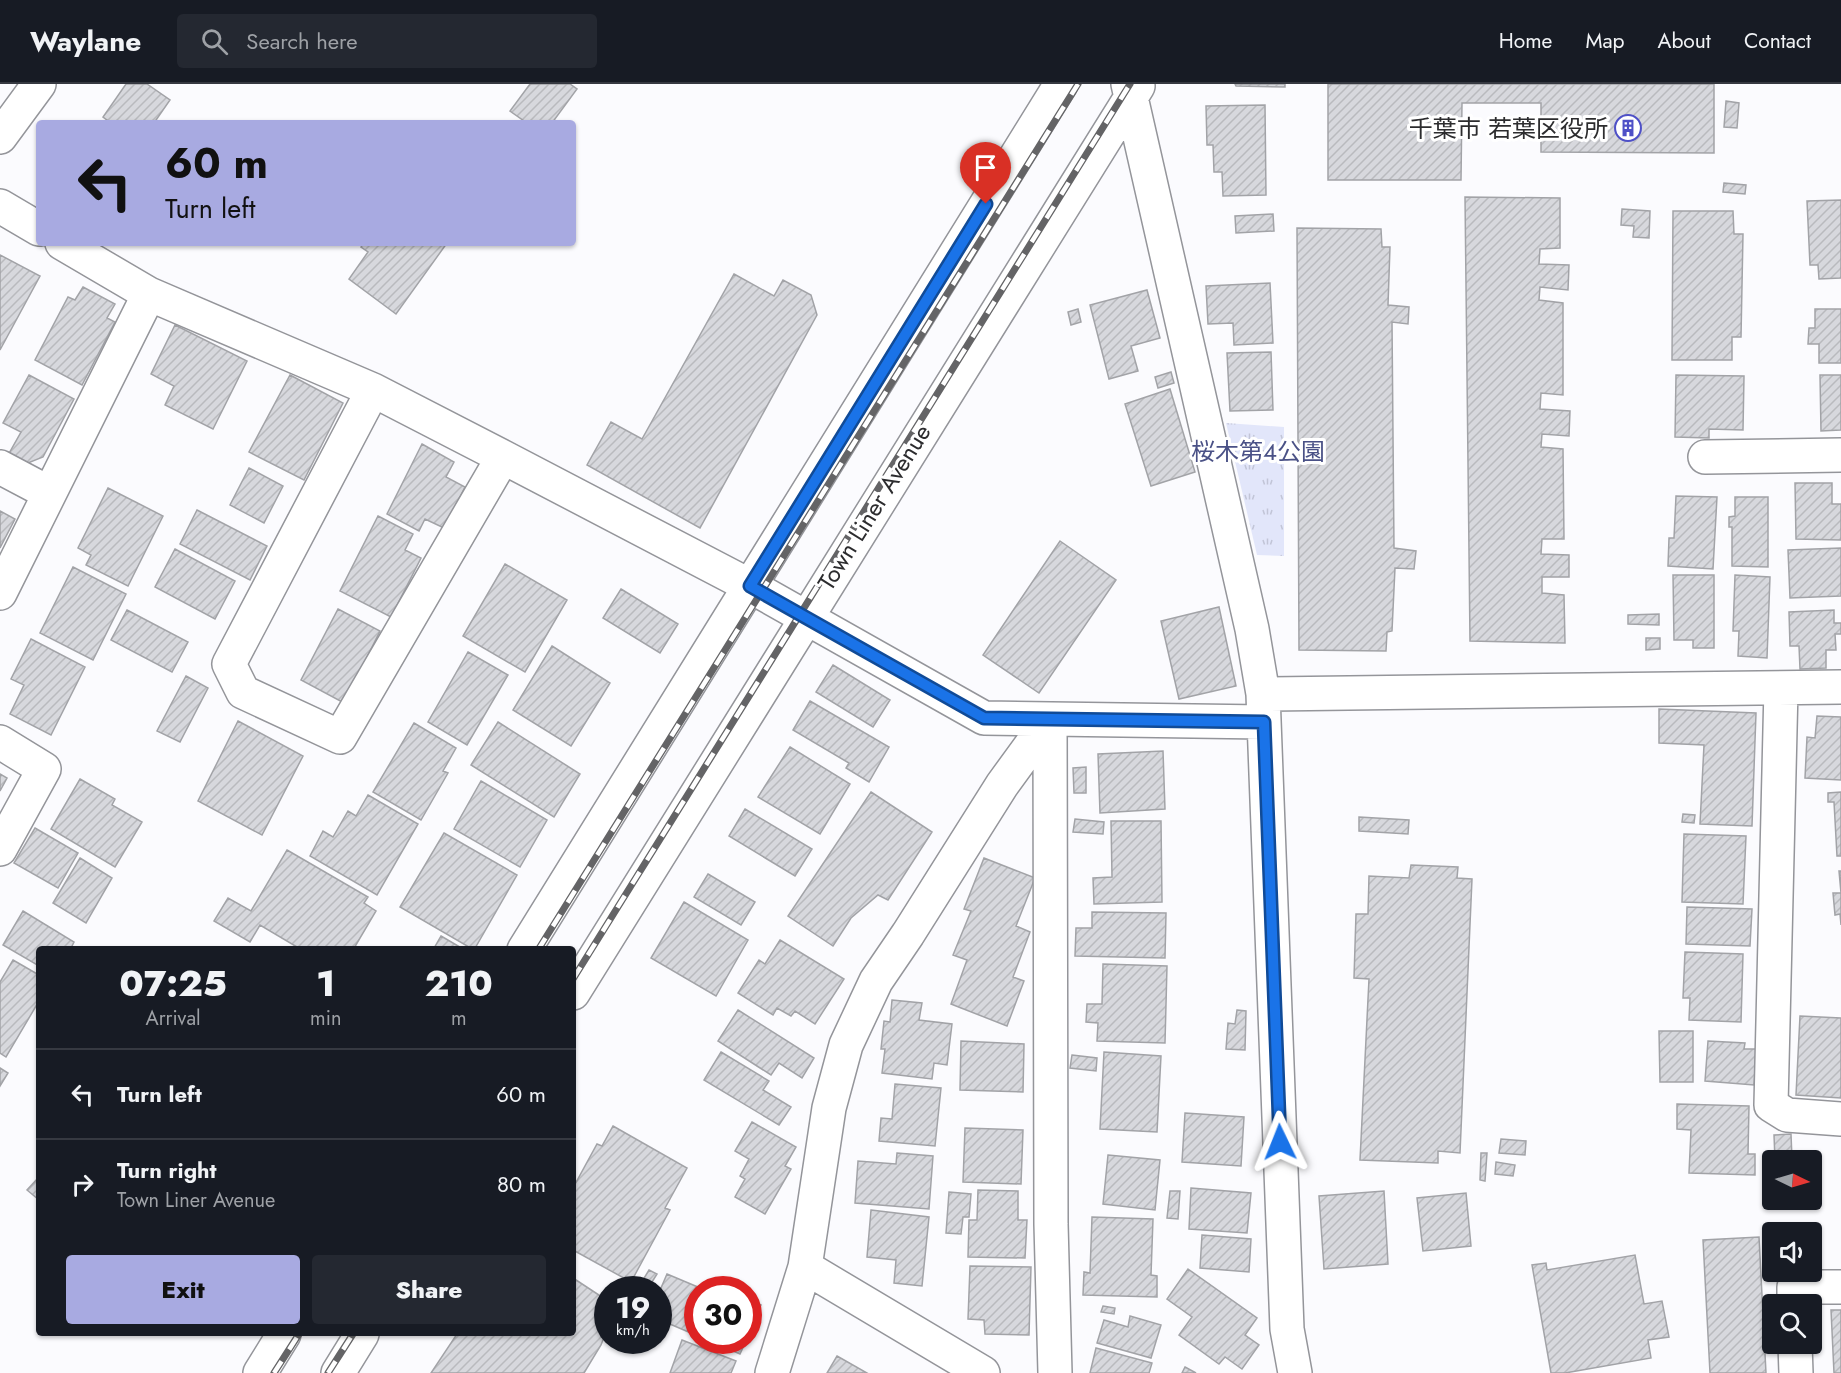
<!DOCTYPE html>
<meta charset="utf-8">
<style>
:root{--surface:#171b24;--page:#242831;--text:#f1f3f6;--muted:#9ea1a6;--line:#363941;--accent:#a8aae1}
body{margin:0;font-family:Jost,"Noto Sans JP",sans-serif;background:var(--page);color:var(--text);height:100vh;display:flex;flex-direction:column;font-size:22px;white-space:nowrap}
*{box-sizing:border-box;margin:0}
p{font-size:20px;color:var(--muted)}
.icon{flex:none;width:33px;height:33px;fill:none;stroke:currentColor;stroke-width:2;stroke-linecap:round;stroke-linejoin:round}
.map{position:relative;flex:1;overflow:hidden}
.panel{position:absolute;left:36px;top:862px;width:540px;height:390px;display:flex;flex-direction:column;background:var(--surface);border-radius:6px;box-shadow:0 2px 4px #0004}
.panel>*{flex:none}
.hud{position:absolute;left:36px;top:36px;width:540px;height:126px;border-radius:6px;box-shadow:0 2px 4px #0004;background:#a8aae1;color:#111;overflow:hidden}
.needle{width:39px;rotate:95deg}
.tools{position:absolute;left:1762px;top:1066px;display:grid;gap:12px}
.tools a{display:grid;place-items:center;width:60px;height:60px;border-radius:6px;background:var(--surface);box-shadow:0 2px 4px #0004;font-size:30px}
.speed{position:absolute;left:594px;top:1192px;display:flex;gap:12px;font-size:30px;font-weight:700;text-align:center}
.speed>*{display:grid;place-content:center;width:78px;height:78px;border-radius:50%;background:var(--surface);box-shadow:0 2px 4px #0004;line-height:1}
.speed small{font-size:15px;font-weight:400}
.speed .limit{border:9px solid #d22;background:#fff;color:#111}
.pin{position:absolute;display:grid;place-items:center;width:51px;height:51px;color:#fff;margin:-62px -26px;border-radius:50% 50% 50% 0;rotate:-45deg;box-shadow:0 0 6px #0007}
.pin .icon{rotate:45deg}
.me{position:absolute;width:66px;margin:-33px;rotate:358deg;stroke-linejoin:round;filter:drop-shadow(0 0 4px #0008)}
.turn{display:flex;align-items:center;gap:21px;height:126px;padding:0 30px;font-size:27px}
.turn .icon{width:78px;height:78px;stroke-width:2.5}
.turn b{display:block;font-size:42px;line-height:51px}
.eta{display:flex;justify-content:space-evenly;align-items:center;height:102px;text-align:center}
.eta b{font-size:36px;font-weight:800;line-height:42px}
.cta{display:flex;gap:12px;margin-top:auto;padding:12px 30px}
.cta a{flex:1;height:69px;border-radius:6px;background:var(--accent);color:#111;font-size:24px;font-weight:800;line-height:69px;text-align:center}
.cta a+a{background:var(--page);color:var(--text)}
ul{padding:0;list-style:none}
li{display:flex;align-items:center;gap:18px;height:90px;padding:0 30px;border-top:2px solid var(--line)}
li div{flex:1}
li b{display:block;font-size:22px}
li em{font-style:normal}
header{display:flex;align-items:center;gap:36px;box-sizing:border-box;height:84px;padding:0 30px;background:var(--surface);border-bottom:2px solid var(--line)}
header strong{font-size:28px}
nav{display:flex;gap:33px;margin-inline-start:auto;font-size:21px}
.search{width:420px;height:54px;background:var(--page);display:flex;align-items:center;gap:15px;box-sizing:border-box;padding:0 21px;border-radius:6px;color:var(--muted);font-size:22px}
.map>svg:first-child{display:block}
.park{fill:url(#park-tufts)}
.building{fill:url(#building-hatch);stroke:#a2a3a7;stroke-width:1.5}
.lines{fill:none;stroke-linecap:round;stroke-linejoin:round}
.minor-casing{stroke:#94959a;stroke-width:36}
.minor{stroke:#fff;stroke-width:33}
.rail-casing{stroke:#646466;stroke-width:7}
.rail{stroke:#fff;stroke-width:4.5;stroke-dasharray:14;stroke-linecap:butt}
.route-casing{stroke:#114b97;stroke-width:15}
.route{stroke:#1a73e8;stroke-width:10}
.labels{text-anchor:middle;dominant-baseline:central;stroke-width:6;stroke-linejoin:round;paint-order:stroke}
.poi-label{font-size:24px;fill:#2c2c2e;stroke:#fff;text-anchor:end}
.park-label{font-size:24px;fill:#4a5186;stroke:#fff}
.street-label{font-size:24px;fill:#2c2c2e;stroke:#fff}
</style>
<header>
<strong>Waylane</strong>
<div class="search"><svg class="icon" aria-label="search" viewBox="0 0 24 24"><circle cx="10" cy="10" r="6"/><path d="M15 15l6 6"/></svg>Search here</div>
<nav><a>Home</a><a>Map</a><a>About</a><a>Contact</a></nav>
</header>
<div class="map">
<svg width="1841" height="1289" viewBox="0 0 1841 1289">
<defs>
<pattern id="park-tufts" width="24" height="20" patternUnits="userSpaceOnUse" patternTransform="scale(1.5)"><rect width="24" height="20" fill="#e2e6fa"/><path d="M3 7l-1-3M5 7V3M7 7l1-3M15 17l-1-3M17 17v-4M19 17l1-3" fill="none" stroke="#c2c5d7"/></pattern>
<pattern id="building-hatch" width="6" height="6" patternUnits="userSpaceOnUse" patternTransform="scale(1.5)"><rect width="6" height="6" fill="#d7d8dd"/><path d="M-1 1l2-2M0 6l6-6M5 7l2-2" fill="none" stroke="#b9babe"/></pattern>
</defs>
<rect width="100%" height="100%" fill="#fbfbfe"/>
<path class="park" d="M 1226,339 L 1284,343 L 1284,472 L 1257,471 Z"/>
<path class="building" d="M 126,0 L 147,0 L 170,16 L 154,39 L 111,39 L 103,33 Z
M 530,0 L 570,0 L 577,5 L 552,39 L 527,39 L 510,27 Z
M 1235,0 L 1285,0 L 1285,3 L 1236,2 Z
M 1328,0 L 1714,0 L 1714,69 L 1541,68 L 1541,19 L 1462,19 L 1461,96 L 1328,96 Z
M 1726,17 L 1739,19 L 1737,44 L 1724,43 Z
M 1265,21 L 1266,111 L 1223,112 L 1222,88 L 1214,88 L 1213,61 L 1207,61 L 1206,22 Z
M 1724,99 L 1746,101 L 1745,110 L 1723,108 Z
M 1465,113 L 1560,114 L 1560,164 L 1540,165 L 1539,180 L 1569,181 L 1568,206 L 1540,203 L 1539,216 L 1563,219 L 1563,311 L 1541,309 L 1540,325 L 1570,327 L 1569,352 L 1542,350 L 1541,363 L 1563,365 L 1564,455 L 1542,455 L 1541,470 L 1569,471 L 1569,493 L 1542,493 L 1542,509 L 1564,511 L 1565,559 L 1470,557 Z
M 1841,116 L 1841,194 L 1819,195 L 1818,181 L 1810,181 L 1807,117 Z
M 1622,125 L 1650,127 L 1649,154 L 1633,153 L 1634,142 L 1621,141 Z
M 1673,127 L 1733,127 L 1734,150 L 1743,150 L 1741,253 L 1732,253 L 1732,276 L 1672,276 Z
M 1273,130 L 1274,147 L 1236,149 L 1235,132 Z
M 1297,144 L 1381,145 L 1382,163 L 1390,163 L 1388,221 L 1409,223 L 1408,240 L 1392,238 L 1394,464 L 1416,467 L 1414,485 L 1395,484 L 1392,547 L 1387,548 L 1386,567 L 1299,566 Z
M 364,159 L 447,159 L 396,230 L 349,195 L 368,168 L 361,163 Z
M 0,171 L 40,192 L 0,266 Z
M 734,190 L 774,212 L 783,196 L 811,211 L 817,231 L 700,444 L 587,381 L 611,338 L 642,355 Z
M 1270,199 L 1273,259 L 1234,261 L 1233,239 L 1208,240 L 1206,202 Z
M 83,203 L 115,220 L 107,234 L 115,238 L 82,301 L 35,276 L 68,213 L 75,216 Z
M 1147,206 L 1160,254 L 1131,262 L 1138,287 L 1109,295 L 1090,221 Z
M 1078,225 L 1081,238 L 1071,241 L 1068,228 Z
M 1815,225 L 1841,225 L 1841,279 L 1819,279 L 1819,260 L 1808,260 L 1809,244 L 1815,244 Z
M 175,241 L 247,277 L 213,345 L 165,321 L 174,302 L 151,290 Z
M 1271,268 L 1273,326 L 1230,327 L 1227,269 Z
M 1171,288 L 1174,299 L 1158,304 L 1155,293 Z
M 29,291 L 74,315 L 43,373 L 23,381 L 7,373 L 21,348 L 3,339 Z
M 290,291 L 343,319 L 304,396 L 249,368 Z
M 1676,291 L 1744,292 L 1743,346 L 1709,345 L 1709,354 L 1675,353 Z
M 1820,291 L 1841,291 L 1841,346 L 1821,347 Z
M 1170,305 L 1195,388 L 1151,402 L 1125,320 Z
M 422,360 L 454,378 L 446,393 L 465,403 L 444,444 L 425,435 L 419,447 L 387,430 Z
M 249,384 L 283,402 L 264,439 L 230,421 Z
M 1795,399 L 1832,399 L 1832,420 L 1841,420 L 1841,456 L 1796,455 Z
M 108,404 L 163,432 L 128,502 L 86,481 L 91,471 L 78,464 Z
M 1676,412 L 1717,413 L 1713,485 L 1668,482 L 1669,454 L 1674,454 Z
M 1735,413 L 1768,413 L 1768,483 L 1732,482 L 1732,443 L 1729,443 L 1729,433 L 1735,432 Z
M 197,426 L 267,462 L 250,496 L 180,460 Z
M 0,427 L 15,435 L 0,464 Z
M 378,432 L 413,450 L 405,466 L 421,474 L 391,533 L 340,507 Z
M 1060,457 L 1116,496 L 1039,609 L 983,571 Z
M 1841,464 L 1841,512 L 1790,514 L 1788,466 Z
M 175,465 L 235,497 L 215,535 L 155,503 Z
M 505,480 L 567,516 L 525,588 L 463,552 Z
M 73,483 L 126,510 L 93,576 L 40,549 Z
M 1673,491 L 1714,491 L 1714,564 L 1693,564 L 1693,556 L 1674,556 Z
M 1735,491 L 1770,493 L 1767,574 L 1738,572 L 1739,547 L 1733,547 Z
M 621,505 L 678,540 L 660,569 L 603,534 Z
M 1219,523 L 1236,602 L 1179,615 L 1161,537 Z
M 338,525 L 380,547 L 344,619 L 301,596 Z
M 127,526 L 188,558 L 172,588 L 111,556 Z
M 1834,526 L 1834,539 L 1841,539 L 1841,550 L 1835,550 L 1836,566 L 1826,566 L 1826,584 L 1800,585 L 1799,562 L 1790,562 L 1789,528 Z
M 1659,530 L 1659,541 L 1628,540 L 1628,531 Z
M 1646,554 L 1660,554 L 1660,565 L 1646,566 Z
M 31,555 L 85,583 L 51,651 L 10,630 L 24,601 L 11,595 Z
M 552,562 L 610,599 L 571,662 L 513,626 Z
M 468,568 L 508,591 L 467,661 L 428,638 Z
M 833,581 L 890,616 L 873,643 L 816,608 Z
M 186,592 L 208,604 L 180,658 L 157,647 Z
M 810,617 L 889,663 L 869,698 L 846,684 L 849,679 L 793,646 Z
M 1659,625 L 1756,629 L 1752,742 L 1700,740 L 1704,661 L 1659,659 Z
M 1817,632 L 1841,633 L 1841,696 L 1805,694 L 1807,653 L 1815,654 Z
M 238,637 L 303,672 L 262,751 L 198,717 Z
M 498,638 L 580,690 L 554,733 L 471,681 Z
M 414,639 L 456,664 L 443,687 L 448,689 L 421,736 L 373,708 Z
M 790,663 L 850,700 L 820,750 L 758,713 Z
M 1163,667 L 1165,725 L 1100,729 L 1098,670 Z
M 1086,683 L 1086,709 L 1074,709 L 1073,684 Z
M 0,690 L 7,694 L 0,707 Z
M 80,695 L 115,715 L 112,721 L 142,738 L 115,783 L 51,745 Z
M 481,697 L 547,736 L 520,783 L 454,745 Z
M 871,708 L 932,748 L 888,816 L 878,811 L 851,834 L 833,862 L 788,832 Z
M 1841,708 L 1841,772 L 1837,772 L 1834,718 L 1828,718 L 1828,709 Z
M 368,711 L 418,740 L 377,811 L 310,772 L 323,747 L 333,753 L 348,727 L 356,732 Z
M 745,725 L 812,765 L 795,792 L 729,752 Z
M 1683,730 L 1695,731 L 1694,739 L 1682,738 Z
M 1359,733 L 1409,736 L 1408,750 L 1359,747 Z
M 1075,735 L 1104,738 L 1103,750 L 1073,748 Z
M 1111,737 L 1161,737 L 1162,818 L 1094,820 L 1093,794 L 1112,793 Z
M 35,744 L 78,769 L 58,804 L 14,779 Z
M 444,749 L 517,791 L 474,866 L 400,823 Z
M 1684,750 L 1746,752 L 1743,820 L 1682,818 Z
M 287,766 L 368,813 L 364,819 L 376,827 L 353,866 L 302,866 L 260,841 L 250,858 L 214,837 L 228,814 L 251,827 Z
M 80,774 L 112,794 L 86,839 L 53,819 Z
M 984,774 L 1035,794 L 1016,842 L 1030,848 L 1013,893 L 1024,897 L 1007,942 L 951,920 L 967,876 L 953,871 L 971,827 L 964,825 Z
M 1411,781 L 1458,783 L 1457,794 L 1472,795 L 1460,1069 L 1438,1067 L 1438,1079 L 1360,1076 L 1369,895 L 1354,894 L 1356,830 L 1368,830 L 1369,792 L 1409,794 Z
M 1839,787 L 1841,787 L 1841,841 L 1840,830 L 1835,831 L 1833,809 L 1841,809 Z
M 708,790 L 755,818 L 741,841 L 694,813 Z
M 684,818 L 748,856 L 716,912 L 651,874 Z
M 1687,823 L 1752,825 L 1750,862 L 1686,860 Z
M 23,827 L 74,858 L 70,866 L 39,866 L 39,882 L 3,861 Z
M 1092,828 L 1166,829 L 1165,874 L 1075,872 L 1076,844 L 1092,844 Z
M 441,852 L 465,866 L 433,866 Z
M 780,856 L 844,895 L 815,940 L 795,927 L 791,932 L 777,924 L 773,931 L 738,909 L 759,876 L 765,880 Z
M 1685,868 L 1743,870 L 1741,938 L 1689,936 L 1690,914 L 1683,914 Z
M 13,876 L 39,891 L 39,917 L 6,973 L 0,969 L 0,898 Z
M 1103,880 L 1167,882 L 1165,959 L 1097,957 L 1098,939 L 1086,938 L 1087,920 L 1102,920 Z
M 892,916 L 922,919 L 919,936 L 952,940 L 947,981 L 934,979 L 932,995 L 882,989 L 885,965 L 881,965 L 884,937 L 890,938 Z
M 738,926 L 814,974 L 802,994 L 779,979 L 771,991 L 718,957 Z
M 1237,926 L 1246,927 L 1245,966 L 1226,965 L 1228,939 L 1235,940 Z
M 1800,932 L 1841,934 L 1841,1014 L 1796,1011 Z
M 1659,947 L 1693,947 L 1693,998 L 1660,998 Z
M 961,957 L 1024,960 L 1023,1008 L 960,1006 Z
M 1708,957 L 1745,959 L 1744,965 L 1757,965 L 1754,1001 L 1705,997 Z
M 721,968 L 769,997 L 763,1006 L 791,1023 L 779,1041 L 704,996 Z
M 1104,968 L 1161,972 L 1157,1048 L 1100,1045 Z
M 1072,971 L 1097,974 L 1096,987 L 1070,984 Z
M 0,984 L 8,989 L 0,1002 Z
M 895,1000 L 941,1004 L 935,1062 L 879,1057 L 881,1034 L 892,1035 Z
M 1677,1020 L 1749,1022 L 1748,1070 L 1755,1070 L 1755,1091 L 1689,1089 L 1691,1046 L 1677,1045 Z
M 1185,1029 L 1244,1033 L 1241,1082 L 1182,1078 Z
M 752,1038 L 796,1063 L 785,1082 L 791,1085 L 765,1130 L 735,1113 L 745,1095 L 740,1092 L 749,1075 L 735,1067 Z
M 613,1042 L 687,1084 L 665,1124 L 670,1126 L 631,1198 L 573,1166 L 573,1104 L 597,1060 L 602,1062 Z
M 965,1044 L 1023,1046 L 1021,1100 L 963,1098 Z
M 1791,1050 L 1792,1075 L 1775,1076 L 1774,1051 Z
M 1501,1055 L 1526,1057 L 1525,1071 L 1499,1069 Z
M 897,1069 L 933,1072 L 929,1125 L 855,1119 L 858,1077 L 896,1080 Z
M 1481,1069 L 1487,1069 L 1485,1097 L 1480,1096 Z
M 1108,1071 L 1160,1076 L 1155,1126 L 1103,1120 Z
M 1496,1078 L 1515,1081 L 1513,1092 L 1495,1090 Z
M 39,1093 L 39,1116 L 27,1106 Z
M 1191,1104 L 1251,1109 L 1247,1149 L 1189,1145 Z
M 978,1106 L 1018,1107 L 1018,1136 L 1027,1136 L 1025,1174 L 968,1173 L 969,1136 L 977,1136 Z
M 1170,1107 L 1180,1107 L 1178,1135 L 1167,1134 Z
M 1384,1107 L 1388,1180 L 1324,1185 L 1319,1112 Z
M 949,1108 L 971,1110 L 969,1133 L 963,1133 L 961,1150 L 946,1149 Z
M 1466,1109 L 1471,1162 L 1423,1167 L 1417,1114 Z
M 871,1126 L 929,1133 L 922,1202 L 894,1199 L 896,1176 L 867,1173 Z
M 1092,1133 L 1153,1135 L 1151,1191 L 1157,1192 L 1157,1213 L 1083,1211 L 1084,1188 L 1090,1189 Z
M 1202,1151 L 1251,1155 L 1249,1188 L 1200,1184 Z
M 1759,1153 L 1766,1289 L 1710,1289 L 1703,1156 Z
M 1635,1171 L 1644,1220 L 1662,1217 L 1669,1253 L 1648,1256 L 1651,1274 L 1565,1289 L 1551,1289 L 1532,1181 L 1546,1179 L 1547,1186 Z
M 970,1182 L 1031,1183 L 1029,1251 L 985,1250 L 984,1236 L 968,1235 Z
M 1188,1185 L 1257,1234 L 1245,1251 L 1259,1261 L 1242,1285 L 1225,1273 L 1219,1280 L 1179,1251 L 1192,1233 L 1167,1215 Z
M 649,1186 L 657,1190 L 647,1206 L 641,1206 L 638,1204 Z
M 667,1190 L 705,1206 L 698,1206 L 698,1252 L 658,1235 L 658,1211 Z
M 573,1194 L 608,1217 L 608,1243 L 601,1261 L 584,1289 L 431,1289 L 457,1250 L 573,1250 Z
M 748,1216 L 761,1221 L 748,1251 Z
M 1103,1222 L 1115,1224 L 1114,1230 L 1101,1228 Z
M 1831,1226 L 1841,1226 L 1841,1289 L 1834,1289 Z
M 1130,1232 L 1161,1241 L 1151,1274 L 1097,1259 L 1104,1236 L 1128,1243 Z
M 682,1256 L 736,1277 L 731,1289 L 670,1289 Z
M 710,1257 L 746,1257 L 740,1270 Z
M 1096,1264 L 1152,1279 L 1149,1289 L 1090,1289 Z
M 837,1272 L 867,1289 L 827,1289 Z
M 1185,1283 L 1196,1289 L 1182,1289 Z"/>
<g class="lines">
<defs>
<path id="minor" d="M 1128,0 L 1252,545 L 1263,610 L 1287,1245 L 1295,1289
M 0,53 L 39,0
M 0,122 L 39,145
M 62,159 L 149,210 L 373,306 L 503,373 L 750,502 L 984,634 L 1264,638
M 373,306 L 229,580 L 243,608 L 340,653 L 503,373
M 1705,373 L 1841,371
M 0,383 L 49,409
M 0,509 L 149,210
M 1781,604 L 1771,1021 L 1787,1031 L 1841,1035
M 1263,610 L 1841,603
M 0,658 L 44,685 L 0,765
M 524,866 L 1061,0
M 573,909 L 1138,2
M 805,1183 L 983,1289
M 1794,1221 L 1794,1203 L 1841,1203
M 1795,1260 L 1796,1289
M 260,1289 L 284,1250
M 338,1289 L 362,1250
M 772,1289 L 805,1183 L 829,1024 L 846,961 L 876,897 L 908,850 L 1002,701 L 1050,635 L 1051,1140 L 1055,1289"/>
</defs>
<use href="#minor" class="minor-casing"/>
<use href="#minor" class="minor"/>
<defs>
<path id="rail" d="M 538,866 L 1078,0
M 573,895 L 1130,0
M 274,1289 L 299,1250
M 328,1289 L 353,1250"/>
</defs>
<use href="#rail" class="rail-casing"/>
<use href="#rail" class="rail"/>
</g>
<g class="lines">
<defs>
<path id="route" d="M 986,120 L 750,502 L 984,634 L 1264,638 L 1280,1058"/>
</defs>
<use href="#route" class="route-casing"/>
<use href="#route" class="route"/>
</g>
<defs>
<symbol id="building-ring" viewBox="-11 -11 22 22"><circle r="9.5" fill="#fff" stroke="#4e50c7" stroke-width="1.5"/><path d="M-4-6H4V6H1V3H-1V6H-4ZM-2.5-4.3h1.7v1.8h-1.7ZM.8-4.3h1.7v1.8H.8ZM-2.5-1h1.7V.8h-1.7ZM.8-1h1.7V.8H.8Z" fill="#4e50c7"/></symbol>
</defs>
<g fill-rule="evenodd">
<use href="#building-ring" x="1613" y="29" width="30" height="30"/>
</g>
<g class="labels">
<g class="poi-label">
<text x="1608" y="44">千葉市 若葉区役所</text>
</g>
<g class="park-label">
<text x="1258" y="367">桜木第4公園</text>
</g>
<g class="street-label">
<text transform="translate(874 423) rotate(-58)">Town Liner Avenue</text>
</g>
</g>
</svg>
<div class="tools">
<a><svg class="needle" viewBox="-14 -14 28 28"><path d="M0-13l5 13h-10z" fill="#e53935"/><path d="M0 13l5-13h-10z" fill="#9ea1a6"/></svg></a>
<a><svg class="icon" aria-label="sound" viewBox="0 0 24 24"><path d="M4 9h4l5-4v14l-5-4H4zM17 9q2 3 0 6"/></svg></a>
<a><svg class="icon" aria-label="search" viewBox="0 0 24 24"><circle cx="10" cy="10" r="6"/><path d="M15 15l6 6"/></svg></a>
</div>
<div class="speed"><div>19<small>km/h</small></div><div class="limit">30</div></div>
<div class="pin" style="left:986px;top:120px;background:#d93025"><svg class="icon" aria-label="arrive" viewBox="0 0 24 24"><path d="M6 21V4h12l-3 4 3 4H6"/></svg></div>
<svg class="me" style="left:1280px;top:1058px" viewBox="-20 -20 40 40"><path d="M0-17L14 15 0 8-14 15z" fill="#1a73e8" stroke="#fff" stroke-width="4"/></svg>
<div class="hud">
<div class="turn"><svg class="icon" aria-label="left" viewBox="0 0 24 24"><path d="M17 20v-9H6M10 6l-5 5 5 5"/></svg><div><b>60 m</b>Turn left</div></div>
</div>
<section class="panel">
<div class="eta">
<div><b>07:25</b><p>Arrival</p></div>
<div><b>1</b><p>min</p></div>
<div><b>210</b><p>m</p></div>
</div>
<ul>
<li><svg class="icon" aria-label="left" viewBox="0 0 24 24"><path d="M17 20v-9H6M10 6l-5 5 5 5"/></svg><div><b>Turn left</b></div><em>60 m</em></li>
<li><svg class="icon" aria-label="right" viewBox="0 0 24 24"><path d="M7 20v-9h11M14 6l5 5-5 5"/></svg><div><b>Turn right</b><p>Town Liner Avenue</p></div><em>80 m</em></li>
</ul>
<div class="cta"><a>Exit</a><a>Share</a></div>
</section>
</div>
